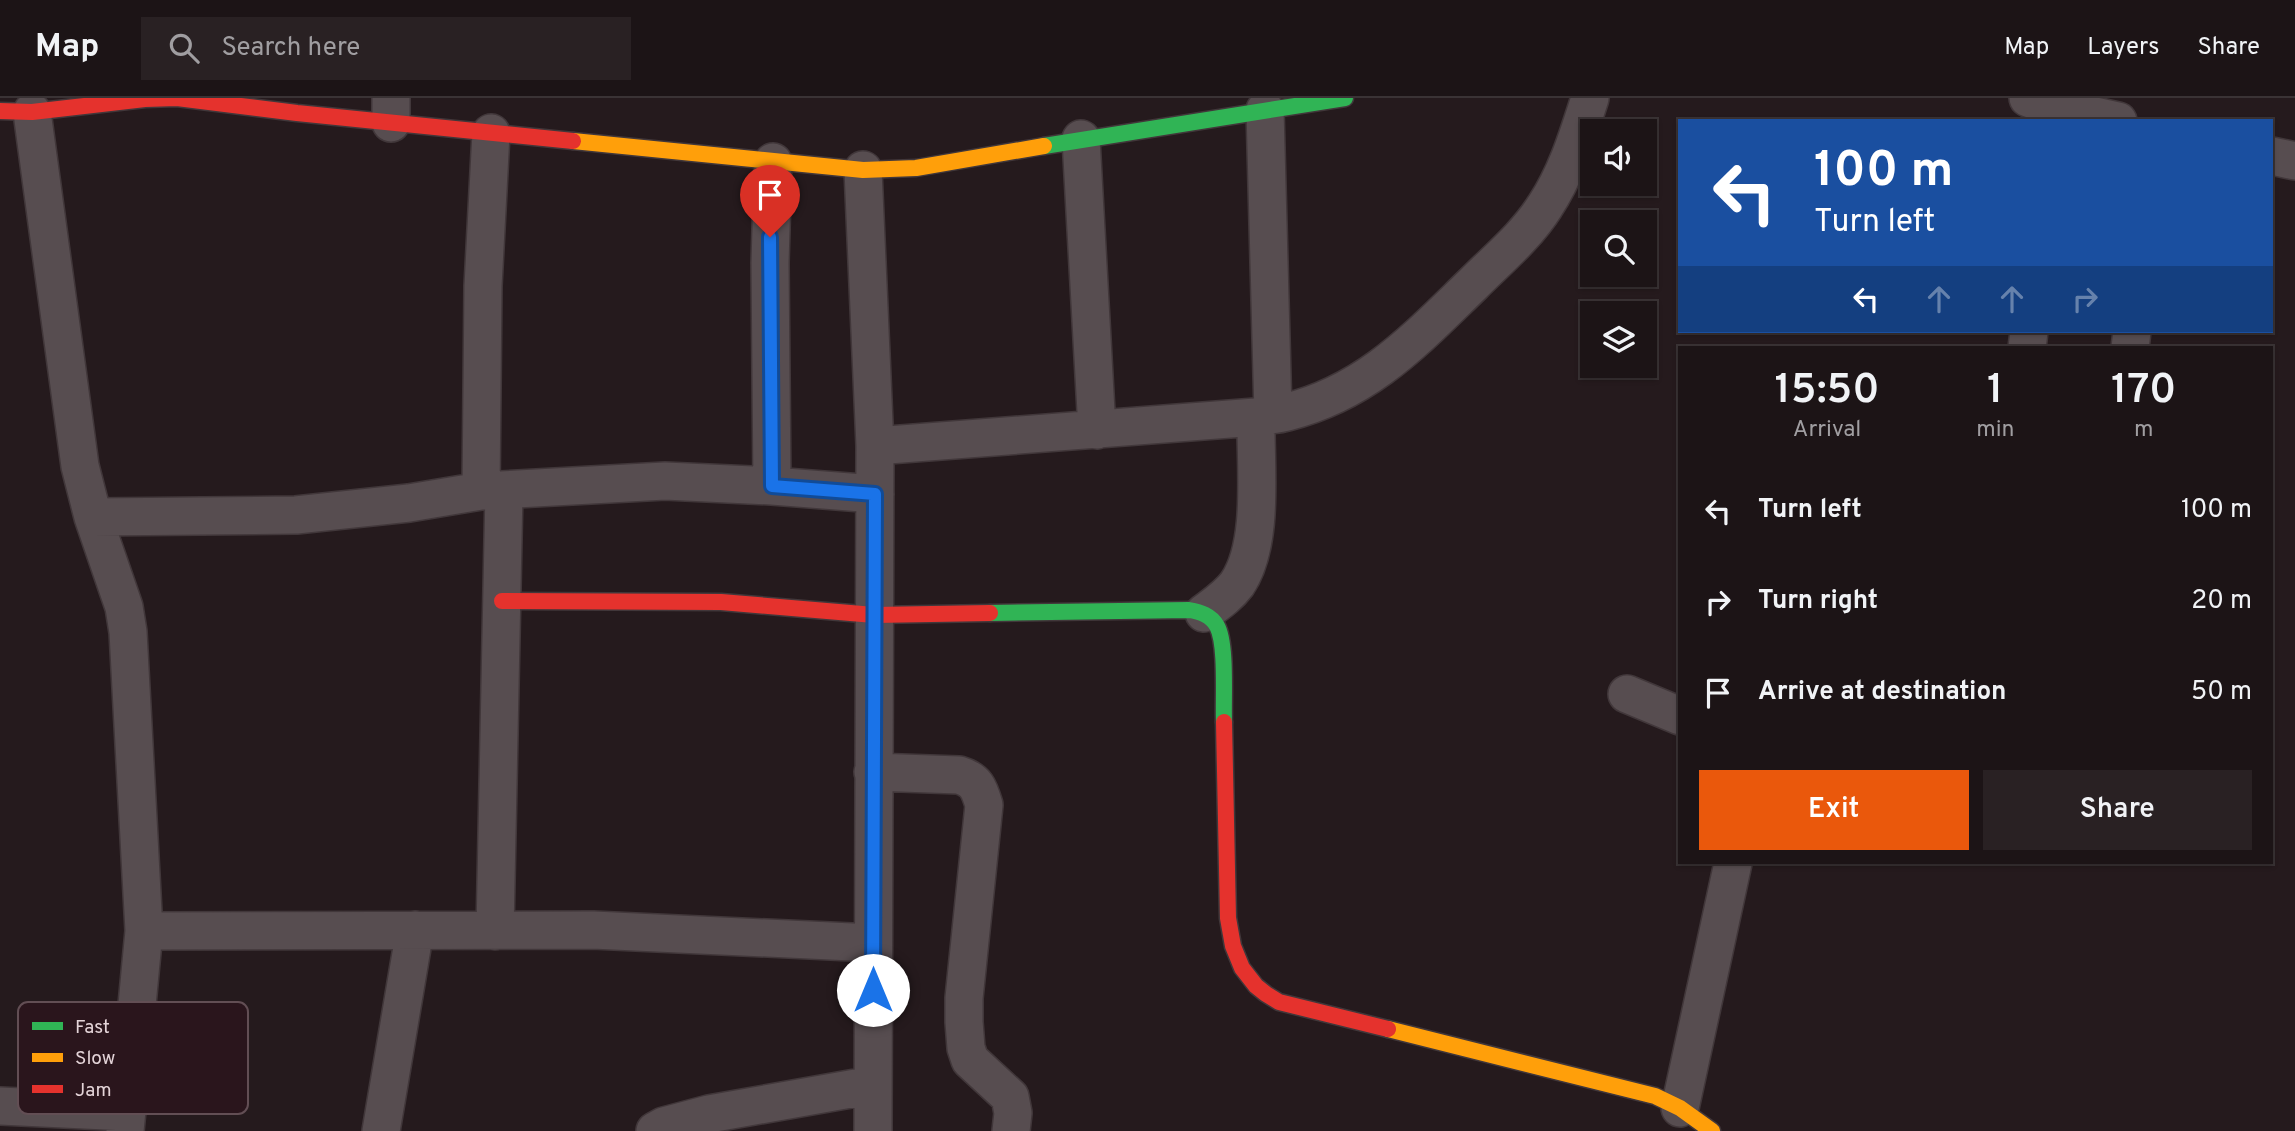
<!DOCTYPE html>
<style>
:root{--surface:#1c1416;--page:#292123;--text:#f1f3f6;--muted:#a09ea1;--line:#3a3335;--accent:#ea580c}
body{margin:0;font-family:Overpass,sans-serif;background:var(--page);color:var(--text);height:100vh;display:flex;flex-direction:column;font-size:26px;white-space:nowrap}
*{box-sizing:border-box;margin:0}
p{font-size:23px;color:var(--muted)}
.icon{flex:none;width:38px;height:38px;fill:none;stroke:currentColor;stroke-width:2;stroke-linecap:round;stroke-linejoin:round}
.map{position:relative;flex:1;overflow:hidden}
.details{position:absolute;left:1678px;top:248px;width:595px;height:518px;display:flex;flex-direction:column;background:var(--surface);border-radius:0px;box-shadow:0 2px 5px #0004,0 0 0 2px var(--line)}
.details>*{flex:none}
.hud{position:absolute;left:1678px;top:21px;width:595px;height:214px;border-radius:0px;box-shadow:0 2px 5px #0004,0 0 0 2px var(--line);background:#1a4fa0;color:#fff;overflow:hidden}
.fabs{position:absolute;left:1580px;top:21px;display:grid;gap:14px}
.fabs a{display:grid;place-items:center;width:77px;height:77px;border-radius:0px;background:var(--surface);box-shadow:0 2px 5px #0004,0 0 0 2px var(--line);font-size:35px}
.pin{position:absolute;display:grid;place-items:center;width:60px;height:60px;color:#fff;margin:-72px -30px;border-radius:50% 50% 50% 0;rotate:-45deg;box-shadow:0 0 7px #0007}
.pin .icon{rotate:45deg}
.me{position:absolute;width:77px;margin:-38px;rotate:0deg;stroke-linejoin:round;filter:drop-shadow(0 0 5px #0008)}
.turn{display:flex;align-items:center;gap:24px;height:147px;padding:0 21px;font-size:32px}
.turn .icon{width:91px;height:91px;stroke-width:2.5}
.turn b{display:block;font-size:49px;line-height:60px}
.lanes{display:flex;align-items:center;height:66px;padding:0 21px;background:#0003;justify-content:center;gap:35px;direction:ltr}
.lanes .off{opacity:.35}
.eta{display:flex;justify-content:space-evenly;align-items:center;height:119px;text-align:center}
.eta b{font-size:42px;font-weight:600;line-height:49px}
.primary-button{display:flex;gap:14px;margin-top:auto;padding:14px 21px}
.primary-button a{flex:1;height:80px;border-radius:0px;background:var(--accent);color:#fff;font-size:28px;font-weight:600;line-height:80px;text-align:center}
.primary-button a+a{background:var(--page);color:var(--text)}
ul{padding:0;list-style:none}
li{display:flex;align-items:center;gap:21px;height:91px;padding:0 21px}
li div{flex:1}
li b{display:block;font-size:26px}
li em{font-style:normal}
header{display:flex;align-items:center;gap:42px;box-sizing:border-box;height:98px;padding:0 35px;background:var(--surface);border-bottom:2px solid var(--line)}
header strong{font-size:33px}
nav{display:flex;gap:38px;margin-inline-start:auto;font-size:24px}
.search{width:490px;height:63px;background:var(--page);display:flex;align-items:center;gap:18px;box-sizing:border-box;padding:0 24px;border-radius:0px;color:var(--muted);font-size:26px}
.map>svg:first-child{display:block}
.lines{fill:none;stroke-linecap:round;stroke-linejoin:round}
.street-casing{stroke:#41373a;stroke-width:40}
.fast-casing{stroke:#41373a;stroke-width:19}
.slow-casing{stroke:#41373a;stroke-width:19}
.jam-casing{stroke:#41373a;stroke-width:19}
.street{stroke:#574d50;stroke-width:37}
.fast{stroke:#30b455;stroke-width:16}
.slow{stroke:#ff9f0a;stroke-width:16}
.jam{stroke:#e5322d;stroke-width:16}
.route-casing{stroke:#114b97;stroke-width:18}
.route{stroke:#1a73e8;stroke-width:12}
.key{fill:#2a151c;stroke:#624e54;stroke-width:2}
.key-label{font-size:19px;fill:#e4d4d8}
</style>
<header>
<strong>Map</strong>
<div class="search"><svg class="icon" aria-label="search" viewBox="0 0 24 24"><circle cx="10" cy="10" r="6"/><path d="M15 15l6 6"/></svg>Search here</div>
<nav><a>Map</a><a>Layers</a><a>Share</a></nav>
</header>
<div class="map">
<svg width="2295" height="1033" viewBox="0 0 2295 1033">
<rect width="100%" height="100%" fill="#251a1d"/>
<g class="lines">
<defs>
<path id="street" d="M 2028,0 L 2049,8 L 2118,23
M 1265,12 L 1273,316
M 32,14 L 80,368 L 93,419 L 124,509 L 128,534 L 144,833 L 125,1033
M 391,25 L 391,0
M 1081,41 L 1097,332
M 2272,58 L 2295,63
M 863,72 L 875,348 L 873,1033
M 2027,250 L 2029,233
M 2130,250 L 2132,233
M 875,348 L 1256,319 C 1266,317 1277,317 1287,314 C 1368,294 1416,241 1473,186 C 1498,161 1526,138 1545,108 C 1567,75 1578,37 1590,0
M 772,388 L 770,165 L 773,64
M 481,393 L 483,188 L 491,35
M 93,419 L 296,417 L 409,405 L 481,393 L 665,383 L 772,388 L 875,396
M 1204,515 C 1216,506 1228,498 1237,486 C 1265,445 1255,367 1256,319
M 1627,596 L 1680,618
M 873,674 L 959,677 C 976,682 979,690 984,707 L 964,900 L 964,924 L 966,950 L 970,962 L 1010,999 L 1013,1015 L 1011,1033
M 144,833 L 593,832 L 873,845
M 495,833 L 504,392
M 0,1008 L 127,1014
M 1680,1010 L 1733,765
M 381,1033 L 415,832
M 655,1033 L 664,1028 L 709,1016 L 873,987"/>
<path id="fast" d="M 1044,48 L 1345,0
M 990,515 L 1189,512 C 1200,514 1211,517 1217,528 C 1227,546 1223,602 1224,624"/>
<path id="slow" d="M 573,43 L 863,72 L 916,70 L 1044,48
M 1388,931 L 1655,998 L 1680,1010 L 1712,1033"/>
<path id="jam" d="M 0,13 L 32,14 L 145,1 L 177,0 L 297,15 L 573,43
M 502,503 L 721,504 L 874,517 L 990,515
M 1224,624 L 1228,820 L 1233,848 L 1242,870 L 1256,888 L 1266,896 L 1279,904 L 1388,931"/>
</defs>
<use href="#street" class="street-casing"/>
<use href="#fast" class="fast-casing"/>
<use href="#slow" class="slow-casing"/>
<use href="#jam" class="jam-casing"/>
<use href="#street" class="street"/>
<use href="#fast" class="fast"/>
<use href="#slow" class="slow"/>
<use href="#jam" class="jam"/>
</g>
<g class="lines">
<defs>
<path id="route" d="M 770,139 L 772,388 L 875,396 L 873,892"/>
</defs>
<use href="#route" class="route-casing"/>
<use href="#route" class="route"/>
</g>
<rect x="18" y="904" width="230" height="112" rx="10" class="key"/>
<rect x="32" y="924" width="31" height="8" fill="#30b455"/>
<rect x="32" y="955" width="31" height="9" fill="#ff9f0a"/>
<rect x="32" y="987" width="31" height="8" fill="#e5322d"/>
<g class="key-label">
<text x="75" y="935">Fast</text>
<text x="75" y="966">Slow</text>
<text x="75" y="998">Jam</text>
</g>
</svg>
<div class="fabs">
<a><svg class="icon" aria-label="sound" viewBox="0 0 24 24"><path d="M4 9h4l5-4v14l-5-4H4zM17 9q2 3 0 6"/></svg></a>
<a><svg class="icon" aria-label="search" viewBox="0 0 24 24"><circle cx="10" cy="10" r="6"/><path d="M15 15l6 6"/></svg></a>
<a><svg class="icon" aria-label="layers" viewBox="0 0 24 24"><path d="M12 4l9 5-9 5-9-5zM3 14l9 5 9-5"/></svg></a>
</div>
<div class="pin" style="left:770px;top:139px;background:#d93025"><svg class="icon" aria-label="arrive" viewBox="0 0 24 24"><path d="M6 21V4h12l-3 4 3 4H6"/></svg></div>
<svg class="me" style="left:873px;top:892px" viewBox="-20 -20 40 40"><circle r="19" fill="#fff"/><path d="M0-13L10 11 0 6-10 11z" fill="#1a73e8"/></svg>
<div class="hud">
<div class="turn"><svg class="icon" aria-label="left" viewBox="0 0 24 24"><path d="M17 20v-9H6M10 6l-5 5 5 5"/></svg><div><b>100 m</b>Turn left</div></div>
<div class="lanes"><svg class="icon" aria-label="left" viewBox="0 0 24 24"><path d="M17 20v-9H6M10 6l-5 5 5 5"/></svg><svg class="icon off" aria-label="ahead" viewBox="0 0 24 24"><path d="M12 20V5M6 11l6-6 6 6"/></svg><svg class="icon off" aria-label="ahead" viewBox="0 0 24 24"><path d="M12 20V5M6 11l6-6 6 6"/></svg><svg class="icon off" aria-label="right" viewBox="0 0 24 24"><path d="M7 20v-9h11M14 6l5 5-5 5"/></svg></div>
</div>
<section class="details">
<div class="eta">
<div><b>15:50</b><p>Arrival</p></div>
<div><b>1</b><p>min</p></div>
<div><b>170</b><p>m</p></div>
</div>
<ul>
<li><svg class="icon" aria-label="left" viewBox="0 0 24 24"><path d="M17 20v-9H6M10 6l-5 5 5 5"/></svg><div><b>Turn left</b></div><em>100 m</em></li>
<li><svg class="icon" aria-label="right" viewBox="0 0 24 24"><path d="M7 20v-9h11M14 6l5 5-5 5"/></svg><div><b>Turn right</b></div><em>20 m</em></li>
<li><svg class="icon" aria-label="arrive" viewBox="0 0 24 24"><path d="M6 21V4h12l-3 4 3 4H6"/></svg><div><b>Arrive at destination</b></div><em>50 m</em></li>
</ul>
<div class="primary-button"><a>Exit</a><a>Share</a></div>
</section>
</div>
